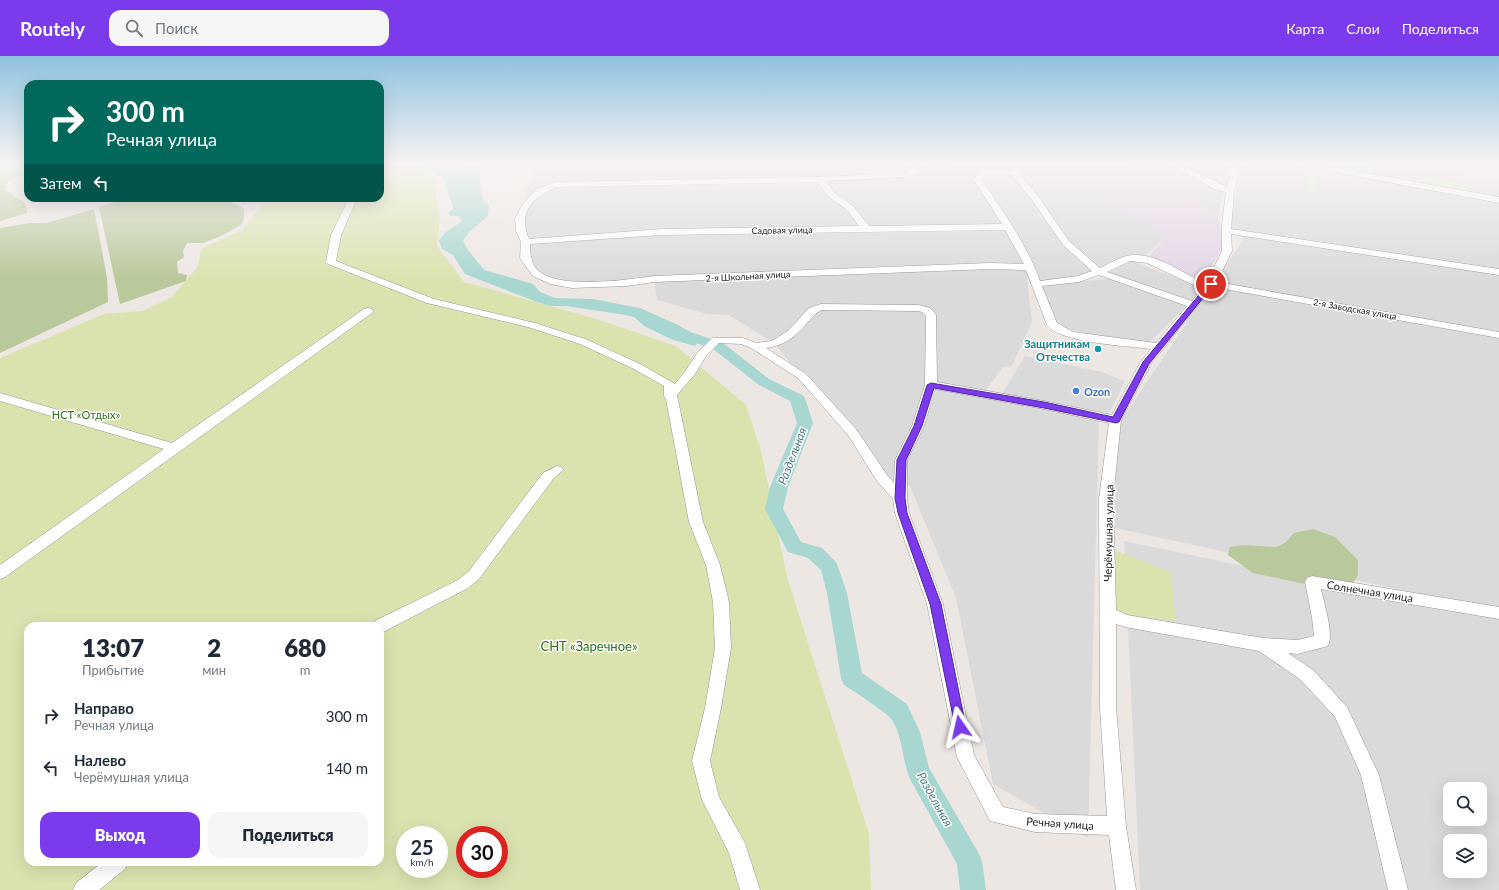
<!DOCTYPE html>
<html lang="ru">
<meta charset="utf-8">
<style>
:root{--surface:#fff;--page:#f6f6f7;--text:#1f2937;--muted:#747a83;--accent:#7c3aed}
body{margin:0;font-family:Lato,sans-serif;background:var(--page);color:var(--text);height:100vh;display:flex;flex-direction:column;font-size:15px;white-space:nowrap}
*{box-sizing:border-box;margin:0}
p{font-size:13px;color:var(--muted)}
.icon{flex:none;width:22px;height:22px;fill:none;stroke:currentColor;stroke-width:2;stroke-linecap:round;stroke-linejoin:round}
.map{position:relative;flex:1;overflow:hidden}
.sheet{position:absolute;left:24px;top:566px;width:360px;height:244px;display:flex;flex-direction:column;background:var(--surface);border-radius:12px;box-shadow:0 4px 16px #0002}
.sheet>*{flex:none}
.guide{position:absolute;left:24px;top:24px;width:360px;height:122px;border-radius:12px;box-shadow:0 4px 16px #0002;background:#00695c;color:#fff;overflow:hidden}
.fabs{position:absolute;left:1443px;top:726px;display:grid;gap:8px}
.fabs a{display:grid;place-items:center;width:44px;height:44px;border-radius:8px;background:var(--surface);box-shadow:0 4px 16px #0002;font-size:20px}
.speed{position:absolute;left:396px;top:770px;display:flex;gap:8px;font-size:20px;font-weight:700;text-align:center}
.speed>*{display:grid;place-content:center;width:52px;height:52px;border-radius:50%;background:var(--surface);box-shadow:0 4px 16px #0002;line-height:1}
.speed small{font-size:10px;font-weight:400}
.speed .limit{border:6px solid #d22;background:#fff;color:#111}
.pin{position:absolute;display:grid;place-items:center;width:34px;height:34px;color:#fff;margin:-17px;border:2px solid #fff;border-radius:50%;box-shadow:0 1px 4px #0007}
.me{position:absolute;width:44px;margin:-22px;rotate:349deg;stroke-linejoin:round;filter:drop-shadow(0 0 3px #0008)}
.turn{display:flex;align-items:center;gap:14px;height:84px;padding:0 16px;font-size:18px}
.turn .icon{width:52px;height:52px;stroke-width:2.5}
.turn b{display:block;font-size:28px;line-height:34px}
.then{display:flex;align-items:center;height:38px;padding:0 16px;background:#0003;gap:8px;font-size:15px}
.eta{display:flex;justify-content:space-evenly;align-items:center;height:68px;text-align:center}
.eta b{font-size:24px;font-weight:800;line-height:28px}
.action{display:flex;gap:8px;margin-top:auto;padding:8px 16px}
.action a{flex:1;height:46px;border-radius:12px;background:var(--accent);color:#fff;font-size:16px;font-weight:800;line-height:46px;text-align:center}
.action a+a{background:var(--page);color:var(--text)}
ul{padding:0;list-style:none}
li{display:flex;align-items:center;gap:12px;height:52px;padding:0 16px}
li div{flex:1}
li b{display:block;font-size:15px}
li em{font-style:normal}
header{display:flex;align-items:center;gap:24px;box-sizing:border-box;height:56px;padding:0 20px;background:var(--accent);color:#fff}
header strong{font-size:19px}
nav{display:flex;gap:22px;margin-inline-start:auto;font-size:14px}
.search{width:280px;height:36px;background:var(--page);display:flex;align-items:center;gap:10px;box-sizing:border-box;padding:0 14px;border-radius:12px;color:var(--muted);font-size:15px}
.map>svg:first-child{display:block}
.residential{fill:#dbdada;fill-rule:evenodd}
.industrial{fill:#e3d6e6}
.grass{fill:#dae3ae;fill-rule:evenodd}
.forest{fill:#b9c99c}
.park{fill:#d1f4c4}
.parking{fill:#d9d9d9}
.water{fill:#a8d7d1}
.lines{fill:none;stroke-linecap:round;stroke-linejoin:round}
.river{fill:#a8d7d1;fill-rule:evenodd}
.minor-casing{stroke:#979797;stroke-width:1}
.minor{fill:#fff;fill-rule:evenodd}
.route{fill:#7c3aed;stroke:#51269a}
.culture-dot{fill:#0f9aa8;stroke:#fff;stroke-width:1.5}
.shop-dot{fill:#3f7fe0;stroke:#fff;stroke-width:1.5}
.labels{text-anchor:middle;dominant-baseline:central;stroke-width:3;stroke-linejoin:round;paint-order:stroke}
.far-street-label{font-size:9px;fill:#1d1d1d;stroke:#fff}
.culture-label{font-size:11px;font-weight:bold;fill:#0d838f;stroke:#fff;text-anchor:end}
.shop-label{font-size:11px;font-weight:bold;fill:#366cbe;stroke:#fff;text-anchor:start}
.park-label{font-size:11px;fill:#2d7016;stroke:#fff}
.street-label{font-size:11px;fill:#1d1d1d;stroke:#fff}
.water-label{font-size:12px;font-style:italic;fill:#467b86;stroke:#fff}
.near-park-label{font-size:13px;fill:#2d7016;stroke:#fff}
</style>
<header>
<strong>Routely</strong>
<div class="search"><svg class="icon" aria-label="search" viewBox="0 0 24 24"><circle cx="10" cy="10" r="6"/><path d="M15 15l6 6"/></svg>Поиск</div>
<nav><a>Карта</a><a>Слои</a><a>Поделиться</a></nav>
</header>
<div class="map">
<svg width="1499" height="834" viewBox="0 0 1499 834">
<rect width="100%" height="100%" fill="#ede7e4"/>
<path class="residential" d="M 534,107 L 918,107 L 917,110 L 954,109 L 959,117 L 969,123 L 981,118 L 1044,116 L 1062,128 L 1087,124 L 1125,157 L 1165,182 L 1137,207 L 1197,230 L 1193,249 L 1188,248 L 1146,290 L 1059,271 L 1041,230 L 1115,222 L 1099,216 L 1068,225 L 1027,223 L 1032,266 L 1012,310 L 1003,311 L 983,338 L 1099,365 L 1088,782 L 993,728 L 956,542 L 910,430 L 882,422 L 775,288 L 729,259 L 707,258 L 657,244 L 654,223 L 572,229 L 536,218 L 521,175 L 527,134 Z
M 1131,107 L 1232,107 L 1218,159 Z
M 1242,107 L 1429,107 L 1499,119 L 1499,215 L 1231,175 L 1233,152 Z
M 1245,181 L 1499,219 L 1499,555 L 1115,472 L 1117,370 Z
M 1025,300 L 1102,316 L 1125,325 L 1108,360 L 1002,338 Z
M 1124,485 L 1499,563 L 1499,834 L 1140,834 ZM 1450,733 L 1480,733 L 1480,763 L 1450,763 ZM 1450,785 L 1480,785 L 1480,815 L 1450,815 Z"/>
<path class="industrial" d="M 918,107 L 1131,107 L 1218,159 L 1223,190 L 1203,227 L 1144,206 L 1165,182 L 1125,157 L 1087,124 L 1062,128 L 1044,116 L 981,118 L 978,124 L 969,123 L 959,117 L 954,109 L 916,110 Z"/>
<path class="grass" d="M 380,107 L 423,107 L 432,119 L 440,163 L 437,190 L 464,226 L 593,262 L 676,290 L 746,349 L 761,395 L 787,521 L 869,778 L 871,834 L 0,834 L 0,302 L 104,258 L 143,255 L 172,241 L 197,212 L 202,192 L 242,174 L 268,142 L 380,142 ZM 28,570 L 380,570 L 380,806 L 28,806 ZM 405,779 L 439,779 L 439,813 L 405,813 ZM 465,779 L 499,779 L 499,813 L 465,813 Z
M 1114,494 L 1171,516 L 1176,565 L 1113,557 Z"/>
<path class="forest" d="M 0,107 L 28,107 L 28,118 L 11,122 L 4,133 L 26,148 L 27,157 L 0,165 Z
M 128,142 L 220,142 L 244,152 L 244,163 L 241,169 L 221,180 L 203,187 L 187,187 L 183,195 L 184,201 L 177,206 L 178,217 L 187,219 L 186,225 L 120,248 L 99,151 Z
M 94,153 L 107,221 L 108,246 L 0,297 L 0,172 L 30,167 L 46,167 Z
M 1313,473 L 1335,481 L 1358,504 L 1358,519 L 1347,537 L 1253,517 L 1228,499 L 1230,491 L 1243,489 L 1276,491 L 1285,487 L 1294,477 Z"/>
<path class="park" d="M 1340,107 L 1372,112 L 1372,119 L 1339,113 Z
M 1309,114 L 1318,116 L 1316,136 L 1307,134 Z
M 1432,123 L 1468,129 L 1470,136 L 1433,130 Z"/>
<path class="parking" d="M 1255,107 L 1260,107 L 1251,145 L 1246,144 Z"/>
<path class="water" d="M 423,107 L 451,107 L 473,111 L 488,107 L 505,107 L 479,117 L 483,146 L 489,149 L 488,160 L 469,176 L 463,185 L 468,194 L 484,214 L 533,228 L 540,236 L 555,242 L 593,243 L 640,252 L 678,269 L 692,277 L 700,284 L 695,290 L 673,284 L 644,270 L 634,261 L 626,259 L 566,250 L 550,250 L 537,246 L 465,218 L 453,199 L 442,193 L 439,184 L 446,176 L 462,165 L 458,160 L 451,160 L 448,157 L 454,153 L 443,122 L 429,115 Z"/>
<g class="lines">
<path class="river" d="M 679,272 L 723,287 L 769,323 L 802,339 L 805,342 L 813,367 L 788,431 L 783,453 L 801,486 L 822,492 L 836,506 L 838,511 L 847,537 L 862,617 L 907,648 L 920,676 L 929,712 L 978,796 L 982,805 L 986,834 L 960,834 L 957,808 L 910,723 C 902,704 903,681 892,664 C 888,657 853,635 844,629 L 841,622 L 827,537 L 821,514 L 808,502 L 788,496 L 765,453 L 770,431 L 797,367 L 790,345 L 759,329 L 713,293 L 674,279 L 672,276 L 674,273 Z"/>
<defs>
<path id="minor" d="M 1168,107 L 1178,107 L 1227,131 L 1233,107 L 1241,107 L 1234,135 L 1231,173 L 1499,213 L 1499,219 L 1231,178 L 1232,195 L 1217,226 L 1499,276 L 1499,282 L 1213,231 L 1151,308 L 1121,364 L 1113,443 L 1116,554 L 1127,559 L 1263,582 L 1298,584 L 1314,580 L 1312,562 L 1305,526 L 1307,522 L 1312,520 L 1499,551 L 1499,563 L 1321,533 C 1324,548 1334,577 1328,590 L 1298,598 L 1288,597 L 1313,614 L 1347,651 L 1379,719 L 1408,834 L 1388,834 L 1361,719 L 1335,661 L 1301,624 L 1259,595 L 1125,571 L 1116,568 L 1116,651 L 1126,770 L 1136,834 L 1116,834 L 1109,779 L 1035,776 L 990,765 L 957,701 L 927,548 L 895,457 L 893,443 L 877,425 L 848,379 L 798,322 L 751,292 L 741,288 L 719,287 L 706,300 L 695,318 L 677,339 L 703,466 L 720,509 L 729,546 L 731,592 L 721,652 L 710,705 L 719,741 L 745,787 L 760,834 L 740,834 L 729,797 L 702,744 L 692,705 L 705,652 L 715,592 L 713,546 L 706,509 L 689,466 L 666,343 L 664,340 L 664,330 L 634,313 L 580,288 L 528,271 L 427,247 L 328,208 L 326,206 L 331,179 L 349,142 L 357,142 L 341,179 L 336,205 L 434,243 L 535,267 L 588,284 L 642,309 L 675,328 L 686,314 L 698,296 L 712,282 L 743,282 L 756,287 L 772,285 L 789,274 L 809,252 L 821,248 L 918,249 L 930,252 L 936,259 L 937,326 L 1044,345 L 1112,359 L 1140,307 L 1151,293 C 1129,290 1060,287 1047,269 L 1026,214 L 990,213 L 654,226 L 627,230 L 572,232 L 550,228 L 533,220 L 520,202 L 521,186 L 516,175 L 515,163 L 522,149 L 535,134 L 556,126 L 819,121 L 905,117 L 909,115 L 913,108 L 916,108 L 920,110 L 915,119 L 906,121 L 825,125 L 835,137 L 853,150 L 869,170 L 1002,168 L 974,124 L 978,116 C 990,113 1002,114 1014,115 L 1017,115 L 1038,140 L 1069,185 L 1100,212 C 1111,207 1122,199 1135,199 C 1160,199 1184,218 1206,228 L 1222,195 L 1222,169 L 1226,136 L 1214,133 ZM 990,118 L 1012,119 L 1032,144 L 1063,189 L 1092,215 L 1078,220 L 1040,225 C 1027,188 1003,156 982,124 L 984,120 ZM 817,126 L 829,141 L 847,154 L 859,170 L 662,173 L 529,183 C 517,156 533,141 557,131 ZM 1005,174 L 1024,208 L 990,207 L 654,220 C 627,224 561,233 540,216 C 531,209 530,199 530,188 L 662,179 ZM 1130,205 L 1147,207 L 1202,233 L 1192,245 L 1107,216 ZM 1099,219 L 1187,250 L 1156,287 L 1073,276 L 1057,267 L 1042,230 L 1079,226 ZM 822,254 L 918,255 L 922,256 L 926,260 L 925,329 L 912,370 L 895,404 L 894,427 L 887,419 L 856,373 L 806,318 L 766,292 C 783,290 795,281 806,268 C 811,263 815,257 822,254 ZM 935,333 L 1044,353 L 1109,367 L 1099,443 L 1100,651 L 1107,760 L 1035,758 L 1003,751 L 974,699 L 943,548 L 909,457 L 907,442 L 907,404 L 924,370 Z
M 1293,107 L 1309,107 L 1499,141 L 1499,147 L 1297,109 Z
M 368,252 L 372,253 L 373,255 L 372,257 L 5,521 L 0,523 L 0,509 L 164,393 L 0,345 L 0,337 L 172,387 L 364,253 Z
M 557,410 L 562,411 L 563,414 L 553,423 L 479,523 L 468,532 L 385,575 L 380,576 L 380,570 L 372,570 L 375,565 L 458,524 L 469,515 L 543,417 Z
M 103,806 L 128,806 L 125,813 L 99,834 L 73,834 L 76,827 Z"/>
</defs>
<use href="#minor" class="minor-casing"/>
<use href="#minor" class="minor"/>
</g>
<linearGradient id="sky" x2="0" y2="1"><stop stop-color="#8ec2df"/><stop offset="0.48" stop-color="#f7f4f3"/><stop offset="1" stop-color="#f7f4f3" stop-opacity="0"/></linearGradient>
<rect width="1499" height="224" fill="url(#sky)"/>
<path class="route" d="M 1211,226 L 1214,228 L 1213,230 L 1149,308 L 1119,366 L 1116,367 L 1044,352 L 934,332 L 922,370 L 906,404 L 905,442 L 907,457 L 941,548 L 966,671 L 964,675 L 960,676 L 956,675 L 930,548 L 898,457 L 895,442 L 897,404 L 914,370 L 927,329 L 931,327 L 1044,346 L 1113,361 L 1143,306 L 1209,227 Z"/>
<circle class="culture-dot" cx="1098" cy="293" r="4"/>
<circle class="shop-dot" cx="1076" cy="335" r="4"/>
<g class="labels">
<g class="far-street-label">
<text transform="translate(782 174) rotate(-1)">Садовая улица</text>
<text transform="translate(748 220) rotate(-3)">2-я Школьная улица</text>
<text transform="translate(1355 253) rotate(10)">2-я Заводская улица</text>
</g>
<g class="culture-label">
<text x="1090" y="287">Защитникам<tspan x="1090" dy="13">Отечества</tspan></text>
</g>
<g class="shop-label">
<text x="1084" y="335">Ozon</text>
</g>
<g class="park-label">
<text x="86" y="358">НСТ «Отдых»</text>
</g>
<g class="street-label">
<text transform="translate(1108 477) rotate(-89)">Черёмушная улица</text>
<text transform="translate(1370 535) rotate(9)">Солнечная улица</text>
<text transform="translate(1060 767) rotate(4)">Речная улица</text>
</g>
<g class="water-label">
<text transform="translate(792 400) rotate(-69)">Раздельная</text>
<text transform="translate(935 743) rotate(61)">Раздельная</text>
</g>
<g class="near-park-label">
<text x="589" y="590">СНТ «Заречное»</text>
</g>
</g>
</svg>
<div class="fabs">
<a><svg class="icon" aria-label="search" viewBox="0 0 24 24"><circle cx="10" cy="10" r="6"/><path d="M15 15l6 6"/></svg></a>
<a><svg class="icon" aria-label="layers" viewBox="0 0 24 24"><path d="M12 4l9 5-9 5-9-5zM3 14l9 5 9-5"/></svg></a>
</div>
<div class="speed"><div>25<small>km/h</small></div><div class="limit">30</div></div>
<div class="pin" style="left:1211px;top:228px;background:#d93025"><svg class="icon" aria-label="arrive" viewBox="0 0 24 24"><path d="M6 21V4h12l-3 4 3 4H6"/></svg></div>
<svg class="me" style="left:960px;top:671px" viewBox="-20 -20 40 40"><path d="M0-17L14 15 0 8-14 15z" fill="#7c3aed" stroke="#fff" stroke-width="4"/></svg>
<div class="guide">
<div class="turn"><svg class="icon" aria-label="right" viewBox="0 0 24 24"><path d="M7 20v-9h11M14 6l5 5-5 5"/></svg><div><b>300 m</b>Речная улица</div></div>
<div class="then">Затем<svg class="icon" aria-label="left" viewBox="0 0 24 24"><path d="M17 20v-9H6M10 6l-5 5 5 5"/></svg></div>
</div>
<section class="sheet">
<div class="eta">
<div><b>13:07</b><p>Прибытие</p></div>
<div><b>2</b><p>мин</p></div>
<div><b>680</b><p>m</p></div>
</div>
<ul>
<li><svg class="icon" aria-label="right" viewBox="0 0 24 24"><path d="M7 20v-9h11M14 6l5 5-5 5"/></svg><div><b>Направо</b><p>Речная улица</p></div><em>300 m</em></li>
<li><svg class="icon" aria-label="left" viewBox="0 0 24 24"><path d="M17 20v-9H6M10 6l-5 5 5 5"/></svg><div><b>Налево</b><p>Черёмушная улица</p></div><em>140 m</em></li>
</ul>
<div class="action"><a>Выход</a><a>Поделиться</a></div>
</section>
</div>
